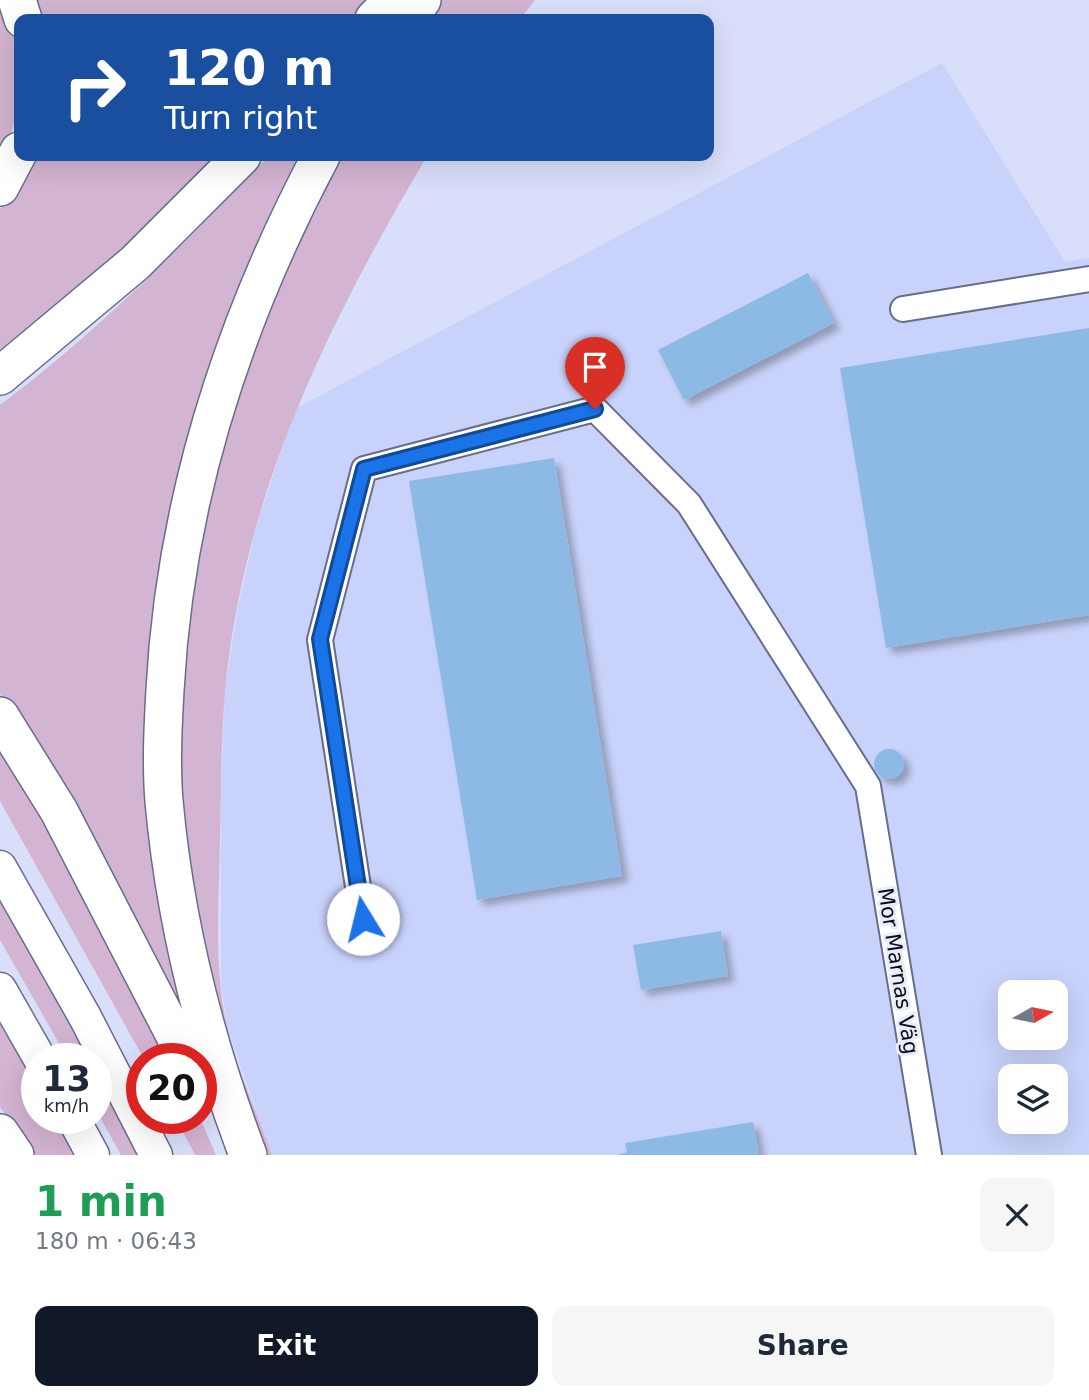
<!DOCTYPE html>
<meta charset="utf-8">
<style>
:root{--surface:#fff;--page:#f6f6f7;--text:#1f2937;--muted:#747a83;--accent:#111827}
body{margin:0;font-family:"DejaVu Sans",sans-serif;background:var(--page);color:var(--text);height:100vh;display:flex;flex-direction:column;font-size:26px;white-space:nowrap}
*{box-sizing:border-box;margin:0}
p{font-size:23px;color:var(--muted)}
.icon{flex:none;width:38px;height:38px;fill:none;stroke:currentColor;stroke-width:2;stroke-linecap:round;stroke-linejoin:round}
.map{position:relative;height:1155px;overflow:hidden}
.drawer{display:flex;flex-direction:column;background:var(--surface);flex:1}
.drawer>*{flex:none}
.hud{position:absolute;left:14px;top:14px;width:700px;height:147px;border-radius:14px;box-shadow:0 7px 28px #0002;background:#1a4fa0;color:#fff;overflow:hidden}
.needle{width:46px;rotate:81deg}
.tools{position:absolute;left:998px;top:980px;display:grid;gap:14px}
.tools a{display:grid;place-items:center;width:70px;height:70px;border-radius:14px;background:var(--surface);box-shadow:0 7px 28px #0002;font-size:35px}
.speed{position:absolute;left:21px;top:1043px;display:flex;gap:14px;font-size:35px;font-weight:700;text-align:center}
.speed>*{display:grid;place-content:center;width:91px;height:91px;border-radius:50%;background:var(--surface);box-shadow:0 7px 28px #0002;line-height:1}
.speed small{font-size:18px;font-weight:400}
.speed .limit{border:10px solid #d22;background:#fff;color:#111}
.pin{position:absolute;display:grid;place-items:center;width:60px;height:60px;color:#fff;margin:-72px -30px;border-radius:50% 50% 50% 0;rotate:-45deg;box-shadow:0 0 7px #0007}
.pin .icon{rotate:45deg}
.me{position:absolute;width:77px;margin:-38px;rotate:351deg;stroke-linejoin:round;filter:drop-shadow(0 0 5px #0008)}
.turn{display:flex;align-items:center;gap:24px;height:147px;padding:0 35px;font-size:32px}
.turn .icon{width:91px;height:91px;stroke-width:2.5}
.turn b{display:block;font-size:49px;line-height:60px}
.round{display:grid;place-items:center;flex:none;width:74px;height:74px;border-radius:14px;background:var(--page)}
.summary{display:flex;align-items:center;justify-content:space-between;height:119px;padding:0 35px}
h1{font-size:42px;font-weight:700;line-height:52px;color:#1e9e55}
.primary-button{display:flex;gap:14px;margin-top:auto;padding:14px 35px}
.primary-button a{flex:1;height:80px;border-radius:14px;background:var(--accent);color:#fff;font-size:28px;font-weight:700;line-height:80px;text-align:center}
.primary-button a+a{background:var(--page);color:var(--text)}
.map>svg:first-child{display:block}
.built{fill:#c8d2fa;fill-rule:evenodd}
.green{fill:#d3b4d2}
.building{fill:#8db9e5;filter:url(#shadow)}
.lines{fill:none;stroke-linecap:round;stroke-linejoin:round}
.minor-casing{stroke:#676d8b;stroke-width:28}
.major-casing{stroke:#676d8b;stroke-width:35}
.highway-casing{stroke:#676d8b;stroke-width:40}
.minor{stroke:#fff;stroke-width:24}
.major{stroke:#fff;stroke-width:32}
.highway{stroke:#fff;stroke-width:37}
.route-casing{stroke:#114b97;stroke-width:18}
.route{stroke:#1a73e8;stroke-width:12}
.labels{text-anchor:middle;dominant-baseline:central;stroke-width:6;stroke-linejoin:round;paint-order:stroke}
.street-label{font-size:21px;fill:#0a0d17;stroke:#e9edfb}
</style>
<div class="map">
<svg width="1089" height="1155" viewBox="0 0 1089 1155">
<defs>
<filter id="shadow"><feDropShadow dx="6" dy="6" stdDeviation="3.5" flood-color="#0004"/></filter>
</defs>
<rect width="100%" height="100%" fill="#d9dffa"/>
<path class="built" d="M 942,63 L 1065,262 L 1089,258 L 1089,1155 L 272,1155 L 228,1030 L 221,982 L 221,797 L 225,690 L 238,607 L 257,525 L 295,409 ZM 1010,992 L 1055,992 L 1055,1038 L 1010,1038 ZM 1010,1076 L 1055,1076 L 1055,1122 L 1010,1122 Z"/>
<path class="green" d="M 0,0 C 6,5 7,12 10,20 C 25,64 22,118 0,161 Z
M 30,0 L 381,0 L 362,19 L 37,19 Z
M 441,0 L 535,0 L 520,19 L 424,19 Z
M 32,156 L 225,156 L 120,257 L 0,350 L 0,209 L 20,181 Z
M 269,156 L 306,156 L 159,601 L 198,1054 L 66,802 L 0,694 L 0,405 C 99,331 184,244 269,156 Z
M 339,156 L 427,156 C 328,324 243,494 225,692 C 221,741 221,791 220,840 C 219,902 213,969 228,1030 C 238,1072 258,1114 272,1155 L 261,1155 L 198,941 L 180,800 L 178,725 L 185,600 L 216,456 L 267,303 Z
M 0,739 L 173,1059 L 144,1059 L 0,801 Z
M 0,887 L 95,1059 L 68,1059 L 0,940 Z
M 0,1021 L 37,1086 L 37,1118 L 55,1118 L 76,1155 L 35,1155 L 0,1107 Z
M 96,1061 L 146,1155 L 121,1155 L 96,1110 Z
M 176,1118 L 200,1118 L 216,1155 L 195,1155 Z"/>
<path class="building" d="M 808,273 L 834,323 L 684,400 L 658,350 Z
M 1089,328 L 1089,615 L 886,648 L 840,368 Z
M 554,458 L 622,876 L 477,900 L 409,481 Z
M874 764a15 15 0 1 1 30 0a15 15 0 1 1-30 0Z
M 721,931 L 728,976 L 641,990 L 633,945 Z
M 753,1122 L 759,1155 L 618,1155 L 627,1152 L 625,1143 Z"/>
<g class="lines">
<defs>
<path id="minor" d="M 903,309 L 1089,279
M 363,919 L 320,640 L 364,469 L 595,409 L 689,504 L 868,786 L 929,1155"/>
<path id="major" d="M 0,867 L 85,1017 L 156,1155
M 0,989 L 40,1059
M 73,1118 L 93,1155"/>
<path id="highway" d="M 17,0 L 23,19
M 374,19 L 393,0
M 406,19 L 422,0
M 0,187 L 19,151
M 0,376 L 135,263 L 242,156
M 0,716 L 59,811 L 187,1059
M 0,1133 L 15,1155
M 248,1155 C 205,1041 175,923 164,801 C 161,764 163,726 165,690 C 175,501 233,322 321,156"/>
</defs>
<use href="#minor" class="minor-casing"/>
<use href="#major" class="major-casing"/>
<use href="#highway" class="highway-casing"/>
<use href="#minor" class="minor"/>
<use href="#major" class="major"/>
<use href="#highway" class="highway"/>
</g>
<g class="lines">
<defs>
<path id="route" d="M 363,919 L 320,639 L 364,469 L 595,409"/>
</defs>
<use href="#route" class="route-casing"/>
<use href="#route" class="route"/>
</g>
<g class="labels">
<g class="street-label">
<text transform="translate(898 971) rotate(81)">Mor Marnas Väg</text>
</g>
</g>
</svg>
<div class="tools">
<a><svg class="needle" viewBox="-14 -14 28 28"><path d="M0-13l5 13h-10z" fill="#e53935"/><path d="M0 13l5-13h-10z" fill="#747a83"/></svg></a>
<a><svg class="icon" aria-label="layers" viewBox="0 0 24 24"><path d="M12 4l9 5-9 5-9-5zM3 14l9 5 9-5"/></svg></a>
</div>
<div class="speed"><div>13<small>km/h</small></div><div class="limit">20</div></div>
<div class="pin" style="left:595px;top:409px;background:#d93025"><svg class="icon" aria-label="arrive" viewBox="0 0 24 24"><path d="M6 21V4h12l-3 4 3 4H6"/></svg></div>
<svg class="me" style="left:363px;top:919px" viewBox="-20 -20 40 40"><circle r="19" fill="#fff"/><path d="M0-13L10 11 0 6-10 11z" fill="#1a73e8"/></svg>
<div class="hud">
<div class="turn"><svg class="icon" aria-label="right" viewBox="0 0 24 24"><path d="M7 20v-9h11M14 6l5 5-5 5"/></svg><div><b>120 m</b>Turn right</div></div>
</div>
</div>
<section class="drawer">
<div class="summary"><div><h1>1 min</h1><p>180 m · 06:43</p></div><a class="round"><svg class="icon" aria-label="close" viewBox="0 0 24 24"><path d="M6 6l12 12M18 6L6 18"/></svg></a></div>
<div class="primary-button"><a>Exit</a><a>Share</a></div>
</section>
